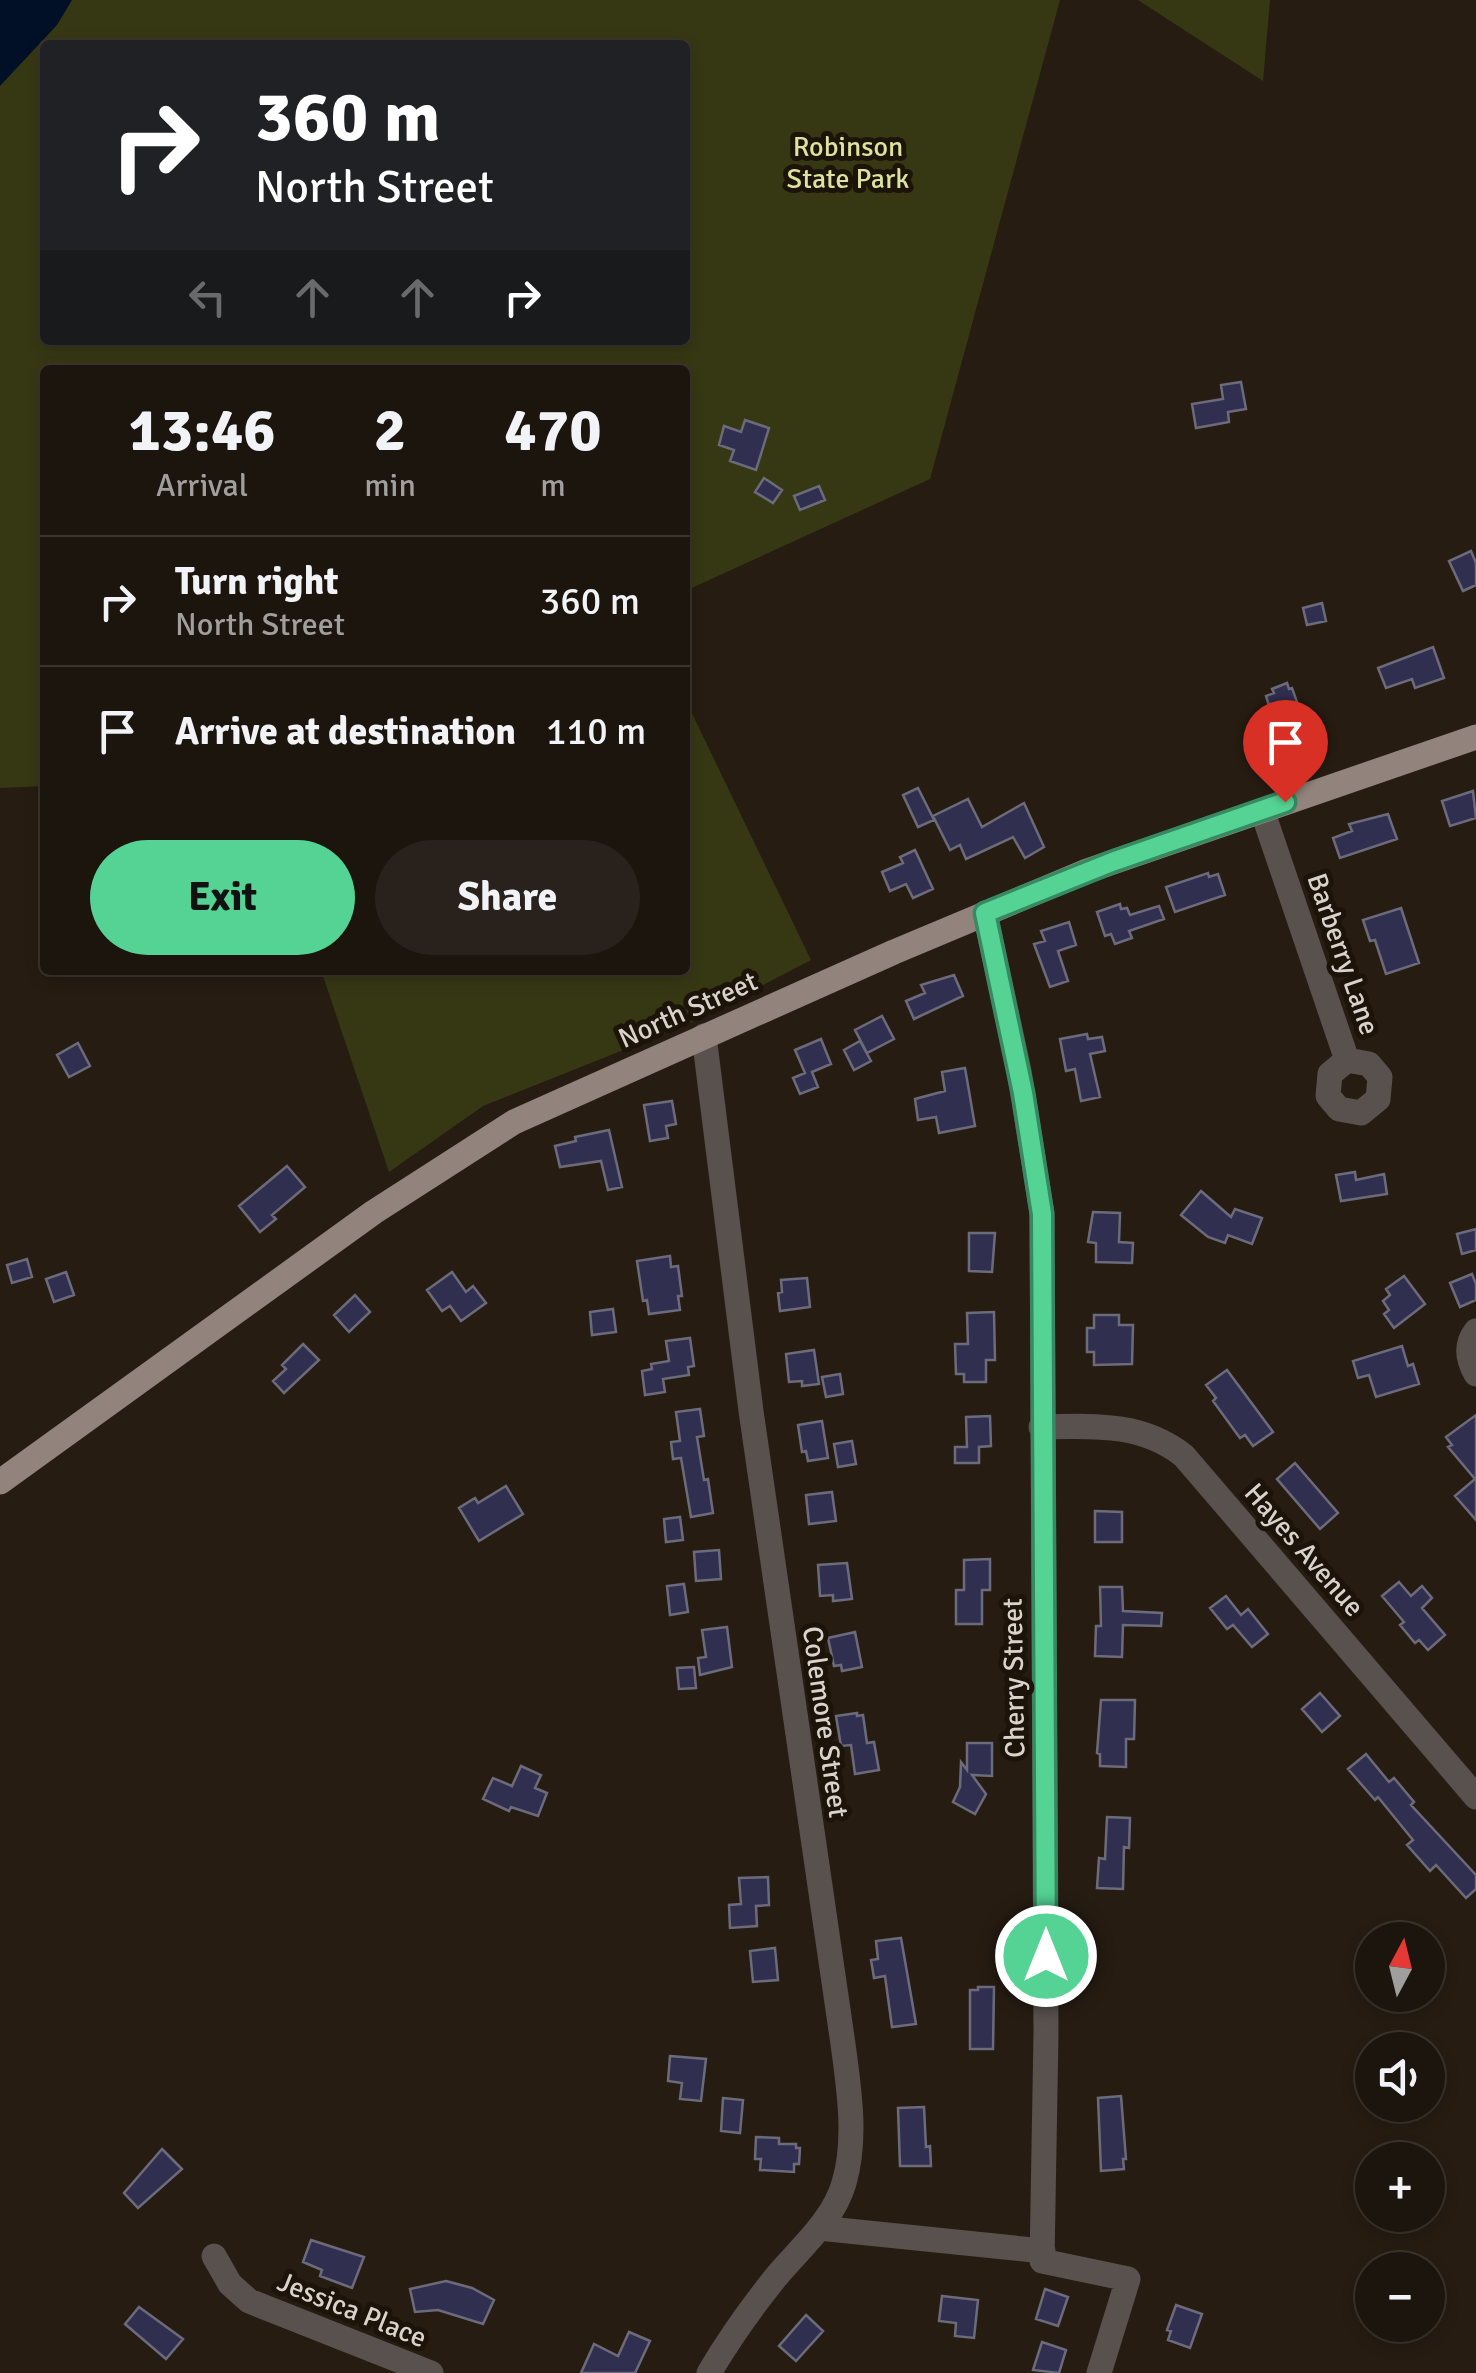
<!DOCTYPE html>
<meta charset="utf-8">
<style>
:root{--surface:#1c150e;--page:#29221c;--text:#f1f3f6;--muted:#a09f9e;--line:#3a342e;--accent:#54d395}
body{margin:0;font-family:Signika,sans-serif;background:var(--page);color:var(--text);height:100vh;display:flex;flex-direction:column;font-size:38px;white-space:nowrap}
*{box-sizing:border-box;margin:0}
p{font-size:32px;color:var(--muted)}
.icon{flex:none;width:55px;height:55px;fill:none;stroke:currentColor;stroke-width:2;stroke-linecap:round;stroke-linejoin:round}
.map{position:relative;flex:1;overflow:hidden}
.side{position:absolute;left:40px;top:365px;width:650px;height:610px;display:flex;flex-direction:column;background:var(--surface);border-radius:10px;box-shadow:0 5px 15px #0003,0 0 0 2px var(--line)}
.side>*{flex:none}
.guide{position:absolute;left:40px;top:40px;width:650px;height:305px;border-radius:10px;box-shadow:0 5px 15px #0003,0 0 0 2px var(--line);background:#202124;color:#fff;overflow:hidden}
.needle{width:65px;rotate:7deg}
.tools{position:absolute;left:1355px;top:1922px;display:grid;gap:20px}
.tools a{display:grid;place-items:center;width:90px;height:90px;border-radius:50%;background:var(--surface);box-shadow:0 5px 15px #0003,0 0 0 2px var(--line);font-size:50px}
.pin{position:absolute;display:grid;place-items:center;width:85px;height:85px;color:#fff;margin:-102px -42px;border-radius:50% 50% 50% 0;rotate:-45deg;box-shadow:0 0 10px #0007}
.pin .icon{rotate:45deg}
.me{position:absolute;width:110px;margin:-55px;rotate:0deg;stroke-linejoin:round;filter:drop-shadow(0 0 8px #0008)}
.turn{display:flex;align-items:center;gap:35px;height:210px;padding:0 50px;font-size:45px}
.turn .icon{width:130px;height:130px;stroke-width:2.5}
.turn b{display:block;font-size:70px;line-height:85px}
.lanes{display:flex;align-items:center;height:95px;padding:0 50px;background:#0003;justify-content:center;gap:50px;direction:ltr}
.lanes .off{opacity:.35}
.eta{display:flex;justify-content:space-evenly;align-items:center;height:170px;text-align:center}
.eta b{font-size:60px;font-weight:800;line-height:70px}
.button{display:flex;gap:20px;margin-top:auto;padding:20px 50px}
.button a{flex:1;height:115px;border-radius:60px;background:var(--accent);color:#111;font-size:40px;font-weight:800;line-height:115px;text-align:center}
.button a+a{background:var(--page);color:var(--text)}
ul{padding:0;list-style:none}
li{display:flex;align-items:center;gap:30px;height:130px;padding:0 50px;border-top:2px solid var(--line)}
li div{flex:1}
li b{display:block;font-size:38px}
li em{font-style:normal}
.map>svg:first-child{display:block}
.green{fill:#363814;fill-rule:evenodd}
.water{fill:#010f27}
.building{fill:#312f4f;stroke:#6b6b7b;stroke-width:2.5}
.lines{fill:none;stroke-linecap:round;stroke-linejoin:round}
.minor{stroke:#58514e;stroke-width:25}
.major{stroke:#92837c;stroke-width:25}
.route-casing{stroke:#378961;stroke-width:25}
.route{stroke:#54d395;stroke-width:18}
.labels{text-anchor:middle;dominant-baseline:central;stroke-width:10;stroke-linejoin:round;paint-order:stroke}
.park-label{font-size:28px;fill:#dce2a0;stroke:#1c1309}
.street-label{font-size:28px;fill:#dad3cd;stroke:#1c1309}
</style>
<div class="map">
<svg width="1476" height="2373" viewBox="0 0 1476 2373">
<rect width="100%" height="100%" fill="#261c12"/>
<path class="green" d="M 3,0 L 1060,0 L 930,479 L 685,591 L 685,370 L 45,370 L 45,786 L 0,788 L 0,3 ZM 45,45 L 685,45 L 685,340 L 45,340 Z
M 1138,0 L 1270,0 L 1263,81 Z
M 685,699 L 811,960 L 686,1025 L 483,1106 L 389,1172 L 321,970 L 685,970 Z"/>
<path class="water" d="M 0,0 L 72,0 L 57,25 L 0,86 Z"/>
<path class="building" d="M 1241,382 L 1246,409 L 1228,412 L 1229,422 L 1196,428 L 1192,404 L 1223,399 L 1221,385 Z
M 745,420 L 769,428 L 756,470 L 730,461 L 734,450 L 719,445 L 724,426 L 741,432 Z
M 764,478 L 782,490 L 773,503 L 755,492 Z
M 819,486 L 825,500 L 800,510 L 794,496 Z
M 1471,551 L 1476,563 L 1476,585 L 1463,591 L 1449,561 Z
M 1322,603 L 1326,621 L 1307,625 L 1303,608 Z
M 1433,647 L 1444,678 L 1415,688 L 1412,679 L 1386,688 L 1378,668 Z
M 1287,683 L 1289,689 L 1292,688 L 1302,716 L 1275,725 L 1266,696 L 1274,693 L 1272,689 Z
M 918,788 L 934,820 L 918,827 L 903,795 Z
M 1473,791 L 1476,818 L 1450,826 L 1442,801 Z
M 968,799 L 982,827 L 1024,803 L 1044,847 L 1025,858 L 1013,837 L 966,859 L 960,845 L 950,850 L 933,816 Z
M 1388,814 L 1397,839 L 1340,858 L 1333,838 L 1352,831 L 1349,824 Z
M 915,850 L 933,889 L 913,898 L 906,884 L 890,891 L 882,872 L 903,863 L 900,857 Z
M 1208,873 L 1209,877 L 1218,874 L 1225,895 L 1175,912 L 1166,887 Z
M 1120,904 L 1121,909 L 1127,908 L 1130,915 L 1159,906 L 1164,919 L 1129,931 L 1132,938 L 1115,944 L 1111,934 L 1105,936 L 1097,912 Z
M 1401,908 L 1419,963 L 1386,974 L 1375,940 L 1370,941 L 1363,920 Z
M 1069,922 L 1076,945 L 1058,951 L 1068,981 L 1050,987 L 1034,944 L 1045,941 L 1041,931 Z
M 954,975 L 963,996 L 914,1019 L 906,1001 L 925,993 L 921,985 Z
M 882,1016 L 894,1039 L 867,1053 L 855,1030 Z
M 1087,1034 L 1088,1039 L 1102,1037 L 1105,1051 L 1090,1054 L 1100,1097 L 1081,1101 L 1075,1069 L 1066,1071 L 1060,1039 Z
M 821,1039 L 831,1064 L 812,1072 L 818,1087 L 800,1094 L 793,1078 L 805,1073 L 795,1050 Z
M 860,1041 L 871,1061 L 854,1070 L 844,1050 Z
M 78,1043 L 90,1066 L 69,1077 L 57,1055 Z
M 965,1068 L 975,1126 L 939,1133 L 936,1117 L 918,1120 L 915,1099 L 945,1091 L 942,1072 Z
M 672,1101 L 676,1124 L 666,1126 L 668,1138 L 650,1141 L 644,1105 Z
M 609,1130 L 622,1187 L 608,1190 L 601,1161 L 560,1167 L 555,1146 L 576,1141 L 575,1137 Z
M 287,1166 L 305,1187 L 272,1215 L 276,1219 L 260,1232 L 239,1206 Z
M 1355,1172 L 1356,1180 L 1384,1174 L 1387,1194 L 1341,1201 L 1336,1175 Z
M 1201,1191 L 1231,1217 L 1235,1209 L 1262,1218 L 1252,1244 L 1228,1235 L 1225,1243 L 1208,1237 L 1181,1215 Z
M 1093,1212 L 1120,1213 L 1119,1242 L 1133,1243 L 1132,1263 L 1096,1262 L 1096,1243 L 1088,1242 Z
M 1476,1229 L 1476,1250 L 1462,1254 L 1457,1234 Z
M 969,1233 L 995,1233 L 992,1272 L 969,1271 Z
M 670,1256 L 671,1267 L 678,1266 L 682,1296 L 678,1296 L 680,1310 L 649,1314 L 647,1300 L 643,1301 L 637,1261 Z
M 27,1259 L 32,1277 L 12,1283 L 7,1265 Z
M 66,1272 L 74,1295 L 54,1302 L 46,1279 Z
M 452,1272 L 466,1292 L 473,1286 L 486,1303 L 461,1321 L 450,1306 L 442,1311 L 427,1290 Z
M 1472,1274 L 1476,1284 L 1476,1300 L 1460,1307 L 1450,1283 Z
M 1404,1276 L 1425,1304 L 1394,1328 L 1384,1314 L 1389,1310 L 1383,1301 L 1390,1295 L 1386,1289 Z
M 807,1278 L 810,1307 L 780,1311 L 778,1293 L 782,1292 L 781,1280 Z
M 355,1295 L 370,1312 L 349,1332 L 334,1315 Z
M 613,1309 L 616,1332 L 592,1335 L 590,1312 Z
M 994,1312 L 995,1360 L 986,1360 L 986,1382 L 964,1382 L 964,1374 L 956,1374 L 955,1344 L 968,1344 L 967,1313 Z
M 1094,1315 L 1119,1315 L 1119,1325 L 1133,1325 L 1132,1364 L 1094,1365 L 1094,1352 L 1087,1352 L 1087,1328 L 1094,1328 Z
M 690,1338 L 694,1366 L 688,1367 L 689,1375 L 663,1379 L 665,1392 L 645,1395 L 642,1371 L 652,1369 L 651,1364 L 669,1361 L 666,1341 Z
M 303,1344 L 319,1360 L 284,1393 L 273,1381 L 286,1369 L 282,1365 Z
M 1402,1346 L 1408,1366 L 1413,1364 L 1419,1384 L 1376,1397 L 1369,1375 L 1358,1378 L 1353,1361 Z
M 814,1350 L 819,1384 L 802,1386 L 802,1381 L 789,1382 L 786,1354 Z
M 1227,1370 L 1273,1432 L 1253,1446 L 1245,1435 L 1240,1438 L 1213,1401 L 1216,1398 L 1206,1385 Z
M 840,1374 L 843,1394 L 826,1397 L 822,1377 Z
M 700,1409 L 704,1436 L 697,1437 L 704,1480 L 708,1479 L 713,1513 L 691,1517 L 681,1458 L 673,1459 L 671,1442 L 680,1441 L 676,1412 Z
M 1476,1415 L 1476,1520 L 1455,1496 L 1475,1479 L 1448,1447 L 1452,1445 L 1446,1437 Z
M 990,1416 L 991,1446 L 979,1447 L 979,1463 L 955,1463 L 955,1447 L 967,1447 L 966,1417 Z
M 822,1421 L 828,1458 L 808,1461 L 806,1451 L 802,1452 L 798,1425 Z
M 852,1441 L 856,1464 L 838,1467 L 834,1444 Z
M 1295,1463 L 1338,1513 L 1320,1529 L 1277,1479 Z
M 506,1486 L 523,1514 L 479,1541 L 459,1508 L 475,1498 L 478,1503 Z
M 832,1492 L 836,1521 L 809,1524 L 806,1495 Z
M 1095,1511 L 1122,1512 L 1122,1542 L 1095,1542 Z
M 680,1517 L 683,1540 L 666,1542 L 664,1519 Z
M 719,1550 L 721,1579 L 696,1581 L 694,1552 Z
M 990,1559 L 990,1590 L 982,1590 L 982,1624 L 956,1624 L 956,1590 L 964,1590 L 964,1560 Z
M 847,1563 L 852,1599 L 833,1601 L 833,1595 L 820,1596 L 818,1565 Z
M 1399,1582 L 1411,1596 L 1422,1586 L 1432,1598 L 1422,1608 L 1445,1635 L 1428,1650 L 1419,1640 L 1415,1643 L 1400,1625 L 1404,1622 L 1382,1596 Z
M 684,1584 L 688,1612 L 670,1615 L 667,1586 Z
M 1100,1587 L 1122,1587 L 1123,1611 L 1162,1613 L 1161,1626 L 1123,1625 L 1122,1657 L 1095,1656 L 1096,1626 L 1101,1626 Z
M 1226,1596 L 1241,1615 L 1248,1609 L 1268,1634 L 1252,1647 L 1233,1625 L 1227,1629 L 1210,1608 Z
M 727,1627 L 732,1667 L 700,1675 L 698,1658 L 706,1657 L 702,1630 Z
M 855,1632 L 862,1667 L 842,1671 L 841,1665 L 834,1666 L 828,1638 Z
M 694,1667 L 696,1688 L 679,1689 L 677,1668 Z
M 1320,1693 L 1340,1716 L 1322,1732 L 1302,1709 Z
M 1101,1700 L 1135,1700 L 1134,1739 L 1126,1739 L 1126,1767 L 1100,1766 L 1100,1754 L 1097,1753 Z
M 857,1713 L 857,1716 L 863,1715 L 867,1743 L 874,1742 L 879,1770 L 855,1774 L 851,1745 L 841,1746 L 836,1716 Z
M 967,1743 L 992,1743 L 992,1776 L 972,1775 L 986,1794 L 975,1814 L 953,1802 L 960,1787 L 961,1762 L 967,1770 Z
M 1366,1754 L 1389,1782 L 1394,1778 L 1414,1802 L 1411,1805 L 1476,1875 L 1476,1889 L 1466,1898 L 1436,1865 L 1430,1871 L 1407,1845 L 1413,1840 L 1378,1797 L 1375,1800 L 1348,1769 Z
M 521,1766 L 541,1775 L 535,1788 L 547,1793 L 538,1816 L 511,1807 L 509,1811 L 483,1799 L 493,1778 L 512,1786 Z
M 1107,1817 L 1130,1818 L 1129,1848 L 1124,1847 L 1123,1889 L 1097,1888 L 1099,1858 L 1105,1859 Z
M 768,1877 L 769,1905 L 756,1906 L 757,1926 L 730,1928 L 729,1905 L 741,1904 L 739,1878 Z
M 901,1938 L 916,2024 L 892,2027 L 885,1976 L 874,1978 L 871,1960 L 878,1959 L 876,1941 Z
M 775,1948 L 778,1980 L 753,1982 L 750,1951 Z
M 978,1987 L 994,1987 L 993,2049 L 970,2049 L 970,1990 L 978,1990 Z
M 670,2056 L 706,2059 L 701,2101 L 680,2099 L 682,2083 L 668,2081 Z
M 1121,2096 L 1126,2159 L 1123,2159 L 1124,2169 L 1101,2171 L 1098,2098 Z
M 723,2098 L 743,2100 L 740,2133 L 721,2131 Z
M 924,2107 L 926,2147 L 930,2146 L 931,2166 L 900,2166 L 898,2108 Z
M 756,2137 L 779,2138 L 779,2144 L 796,2144 L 796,2148 L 800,2148 L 799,2164 L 794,2164 L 794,2172 L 760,2170 L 761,2159 L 755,2159 Z
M 162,2149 L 182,2169 L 138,2208 L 124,2193 Z
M 311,2240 L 364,2257 L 352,2288 L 320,2276 L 322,2270 L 303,2262 Z
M 446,2281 L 472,2288 L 494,2300 L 483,2324 L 438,2310 L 415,2312 L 410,2289 Z
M 1045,2289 L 1068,2297 L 1058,2326 L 1036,2319 Z
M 942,2296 L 978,2300 L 974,2338 L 955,2336 L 956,2323 L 939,2321 Z
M 1176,2305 L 1202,2314 L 1190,2348 L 1168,2340 L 1171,2331 L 1167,2330 Z
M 139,2307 L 183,2339 L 166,2359 L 125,2324 Z
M 806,2315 L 823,2331 L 796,2361 L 779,2346 Z
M 629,2332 L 650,2341 L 635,2373 L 581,2373 L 594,2344 L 618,2356 Z
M 1042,2342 L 1066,2350 L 1059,2373 L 1033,2370 Z"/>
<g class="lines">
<path class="minor" d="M 1262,810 L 1347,1060 L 1330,1074 L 1328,1096 L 1339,1109 L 1361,1113 L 1378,1099 L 1380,1077 L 1369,1064 L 1347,1060
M 985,913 L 1019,1071 L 1042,1213 L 1046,2033 L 1042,2261 L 1128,2279 L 1099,2373
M 704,1036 L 751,1411 L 843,2044 C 849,2089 857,2139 844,2183 C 833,2221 800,2248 776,2277 C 751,2308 729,2339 709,2373
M 1476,1331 C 1465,1345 1468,1360 1476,1374
M 1041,1427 C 1092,1426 1142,1422 1184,1456 L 1476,1797
M 819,2228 L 1043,2251
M 214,2256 L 230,2284 L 249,2301 L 431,2373"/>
<path class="major" d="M 0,1482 L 374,1212 L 514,1122 L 894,952 L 1087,871 L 1476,737"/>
</g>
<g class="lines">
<defs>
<path id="route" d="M 1046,1956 L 1042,1214 L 1023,1093 L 985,913 L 1112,862 L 1285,802"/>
</defs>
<use href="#route" class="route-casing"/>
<use href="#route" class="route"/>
</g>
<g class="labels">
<g class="park-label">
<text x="848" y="147">Robinson<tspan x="848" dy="32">State Park</tspan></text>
</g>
<g class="street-label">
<text transform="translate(1343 954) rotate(71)">Barberry Lane</text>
<text transform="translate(688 1010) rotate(-24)">North Street</text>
<text transform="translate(1304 1550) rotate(49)">Hayes Avenue</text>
<text transform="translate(1014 1678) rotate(-91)">Cherry Street</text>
<text transform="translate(825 1722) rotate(82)">Colemore Street</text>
<text transform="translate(352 2310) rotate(22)">Jessica Place</text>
</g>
</g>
</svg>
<div class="tools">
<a><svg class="needle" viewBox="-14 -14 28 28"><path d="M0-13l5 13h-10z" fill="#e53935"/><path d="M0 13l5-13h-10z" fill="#a09f9e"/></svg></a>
<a><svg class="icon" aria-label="sound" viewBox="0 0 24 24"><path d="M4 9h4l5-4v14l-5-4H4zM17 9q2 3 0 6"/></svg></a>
<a>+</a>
<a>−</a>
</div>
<div class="pin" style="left:1285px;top:802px;background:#d93025"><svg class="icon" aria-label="arrive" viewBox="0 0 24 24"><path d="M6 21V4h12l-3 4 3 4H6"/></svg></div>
<svg class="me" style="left:1046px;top:1956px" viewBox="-20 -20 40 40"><circle r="17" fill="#54d395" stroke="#fff" stroke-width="3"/><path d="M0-11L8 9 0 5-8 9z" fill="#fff"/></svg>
<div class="guide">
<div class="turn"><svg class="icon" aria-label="right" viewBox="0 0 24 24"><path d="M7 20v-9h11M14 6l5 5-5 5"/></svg><div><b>360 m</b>North Street</div></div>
<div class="lanes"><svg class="icon off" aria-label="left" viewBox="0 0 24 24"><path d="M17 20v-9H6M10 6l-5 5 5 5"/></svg><svg class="icon off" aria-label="ahead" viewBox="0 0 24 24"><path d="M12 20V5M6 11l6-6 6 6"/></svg><svg class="icon off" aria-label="ahead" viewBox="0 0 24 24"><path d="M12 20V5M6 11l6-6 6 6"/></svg><svg class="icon" aria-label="right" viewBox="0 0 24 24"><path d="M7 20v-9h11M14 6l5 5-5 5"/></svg></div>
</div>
<section class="side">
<div class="eta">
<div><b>13:46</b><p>Arrival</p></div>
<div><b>2</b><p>min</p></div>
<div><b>470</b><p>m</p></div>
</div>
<ul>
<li><svg class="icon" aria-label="right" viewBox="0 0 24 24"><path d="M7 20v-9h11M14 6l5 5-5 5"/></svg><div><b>Turn right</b><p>North Street</p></div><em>360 m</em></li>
<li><svg class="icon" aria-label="arrive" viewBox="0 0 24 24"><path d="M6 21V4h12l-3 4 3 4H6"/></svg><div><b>Arrive at destination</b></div><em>110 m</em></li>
</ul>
<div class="button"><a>Exit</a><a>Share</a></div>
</section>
</div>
